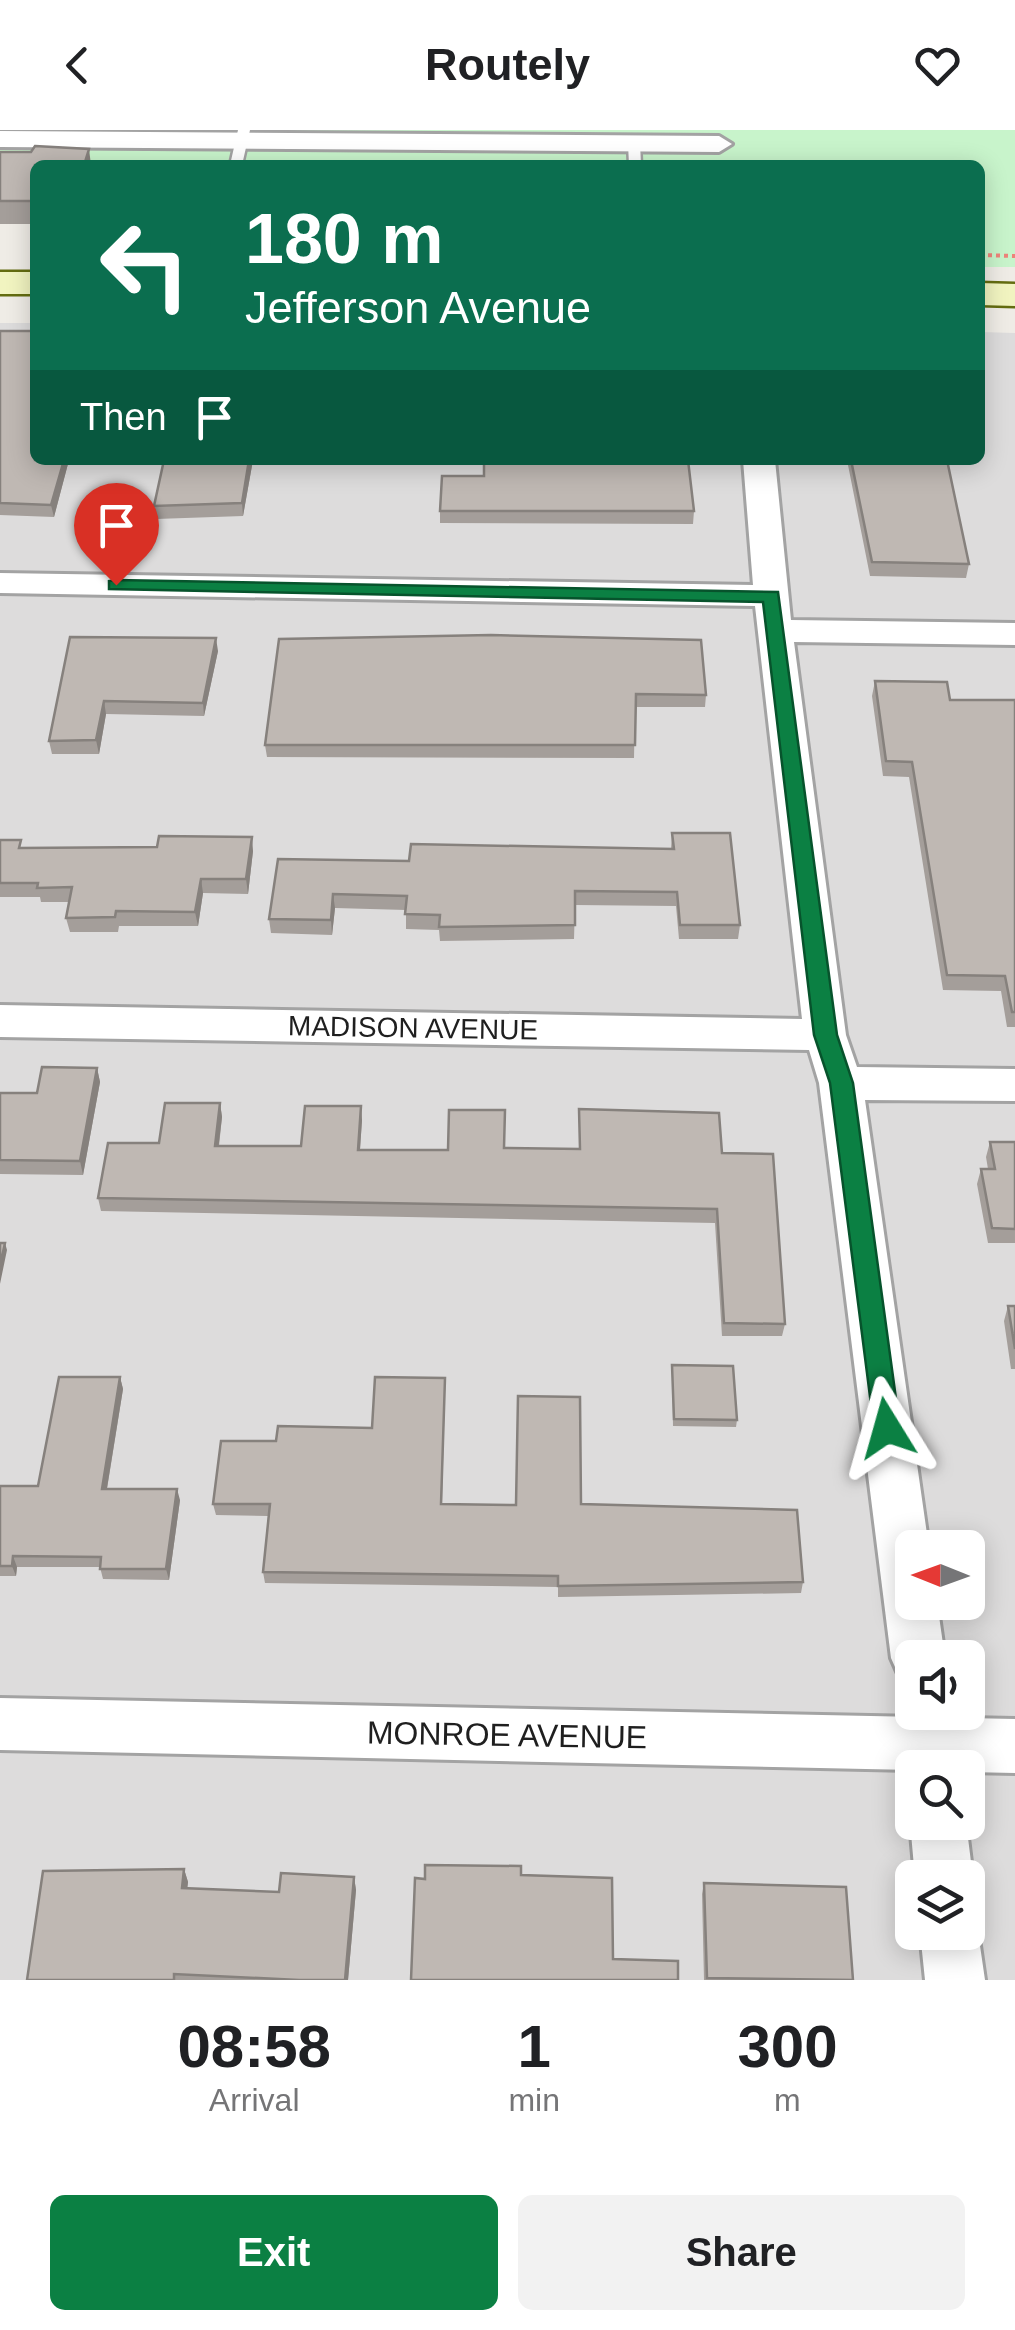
<!DOCTYPE html>
<style>
:root{--surface:#fff;--page:#f2f2f2;--text:#202124;--muted:#757577;--accent:#0b8043}
body{margin:0;font-family:Arial,sans-serif;background:var(--page);color:var(--text);height:100vh;display:flex;flex-direction:column;font-size:38px;white-space:nowrap}
*{box-sizing:border-box;margin:0}
p{font-size:32px;color:var(--muted)}
.icon{flex:none;width:55px;height:55px;fill:none;stroke:currentColor;stroke-width:2;stroke-linecap:round;stroke-linejoin:round}
.map{position:relative;height:1850px;overflow:hidden}
.sheet{display:flex;flex-direction:column;background:var(--surface);flex:1}
.sheet>*{flex:none}
.banner{position:absolute;left:30px;top:30px;width:955px;height:305px;border-radius:15px;box-shadow:0 5px 25px #0003;background:#0b6e4f;color:#fff;overflow:hidden}
.needle{width:65px;rotate:271deg}
.controls{position:absolute;left:895px;top:1400px;display:grid;gap:20px}
.controls a{display:grid;place-items:center;width:90px;height:90px;border-radius:15px;background:var(--surface);box-shadow:0 5px 25px #0003;font-size:50px}
.pin{position:absolute;display:grid;place-items:center;width:85px;height:85px;color:#fff;margin:-102px -42px;border-radius:50% 50% 50% 0;rotate:-45deg;box-shadow:0 0 10px #0007}
.pin .icon{rotate:45deg}
.me{position:absolute;width:110px;margin:-55px;rotate:352deg;stroke-linejoin:round;filter:drop-shadow(0 0 8px #0008)}
.turn{display:flex;align-items:center;gap:35px;height:210px;padding:0 50px;font-size:45px}
.turn .icon{width:130px;height:130px;stroke-width:2.5}
.turn b{display:block;font-size:70px;line-height:85px}
.then{display:flex;align-items:center;height:95px;padding:0 50px;background:#0003;gap:20px;font-size:38px}
.eta{display:flex;justify-content:space-evenly;align-items:center;height:170px;text-align:center}
.eta b{font-size:60px;font-weight:700;line-height:70px}
.cta{display:flex;gap:20px;margin-top:auto;padding:20px 50px}
.cta a{flex:1;height:115px;border-radius:15px;background:var(--accent);color:#fff;font-size:40px;font-weight:700;line-height:115px;text-align:center}
.cta a+a{background:var(--page);color:var(--text)}
header{display:flex;justify-content:space-between;align-items:center;height:130px;padding:0 50px;background:var(--surface);font-size:45px;font-weight:700}
.map>svg:first-child{display:block}
.residential{fill:#dddcdc;fill-rule:evenodd}
.park{fill:#c8f4cb}
.lines{fill:none;stroke-linecap:round;stroke-linejoin:round}
.lane-casing{stroke:#a3a3a3;stroke-width:5}
.street-casing{stroke:#a3a3a3;stroke-width:6}
.secondary-casing{stroke:#646d10;stroke-width:5}
.path{stroke:#ed847a;stroke-width:4;stroke-dasharray:4 4;stroke-linecap:butt}
.lane{fill:#fff;fill-rule:evenodd}
.street{fill:#fff;fill-rule:evenodd}
.secondary{fill:#f1f4c0;fill-rule:evenodd}
.wall{fill:#a49e9a}
.shaded-wall{fill:#86817d}
.building{fill:#bfb8b3;stroke:#86817d;stroke-width:2.5}
.route{fill:#0b8043;stroke:#07532c;stroke-width:2.5}
.labels{text-anchor:middle;dominant-baseline:central;stroke-width:8;stroke-linejoin:round;paint-order:stroke}
.street-label{font-size:28px;fill:#1f1f1f;stroke:#fff}
.near-street-label{font-size:32px;fill:#1f1f1f;stroke:#fff}
</style>
<header><svg class="icon" aria-label="back" viewBox="0 0 24 24"><path d="M15 5l-7 7 7 7"/></svg>Routely<svg class="icon" aria-label="heart" viewBox="0 0 24 24"><path d="M12 20l-8-8c-3-5 5-10 8-4 3-6 11-1 8 4z"/></svg></header>
<div class="map">
<svg width="1015" height="1850" viewBox="0 0 1015 1850">
<rect width="100%" height="100%" fill="#efece6"/>
<path class="residential" d="M 0,193 L 35,193 L 35,330 L 980,330 L 980,202 L 1015,203 L 1015,1850 L 0,1850 ZM 912,1418 L 968,1418 L 968,1472 L 912,1472 ZM 912,1528 L 968,1528 L 968,1582 L 912,1582 ZM 912,1638 L 968,1638 L 968,1692 L 912,1692 ZM 912,1748 L 968,1748 L 968,1802 L 912,1802 Z"/>
<path class="park" d="M 0,0 L 1015,0 L 1015,137 L 980,137 L 980,35 L 0,34 Z"/>
<g class="lines">
<defs>
<path id="lane" d="M 238,0 L 250,0 L 242,35 L 230,35 Z
M 634,9 L 640,13 L 641,35 L 629,35 L 628,13 Z"/>
<path id="street" d="M 0,1 L 719,6 L 732,14 L 719,22 L 0,17 Z
M 743,330 L 775,330 L 791,490 L 1015,493 L 1015,515 L 794,512 L 846,905 L 857,937 L 1015,939 L 1015,971 L 865,970 L 929,1418 L 912,1418 L 912,1472 L 937,1472 L 945,1528 L 912,1528 L 912,1551 L 899,1546 L 891,1528 L 819,953 L 809,920 L 0,907 L 0,875 L 802,889 L 755,476 L 0,463 L 0,443 L 753,455 Z
M 0,1568 L 1015,1589 L 1015,1643 L 968,1642 L 968,1638 L 912,1640 L 0,1620 Z
M 912,1686 L 912,1692 L 966,1692 L 973,1748 L 968,1760 L 968,1748 L 915,1748 L 910,1692 Z
M 968,1781 L 978,1802 L 985,1850 L 925,1850 L 920,1802 L 968,1802 Z"/>
<path id="secondary" d="M 0,142 L 35,142 L 35,164 L 0,164 Z
M 980,153 L 1015,154 L 1015,176 L 980,175 Z"/>
</defs>
<use href="#lane" class="lane-casing"/>
<use href="#street" class="street-casing"/>
<use href="#secondary" class="secondary-casing"/>
<path class="path" d="M 980,125 L 1015,126"/>
<use href="#lane" class="lane"/>
<use href="#street" class="street"/>
<use href="#secondary" class="secondary"/>
</g>
<path class="wall" d="M 0,22 L 35,35 L 35,94 L 0,94 Z
M 0,201 L 35,330 L 69,330 L 54,387 L 0,385 Z
M 253,330 L 243,386 L 156,389 L 154,376 Z
M 847,330 L 947,330 L 969,434 L 966,448 L 870,446 Z
M 484,346 L 694,381 L 693,394 L 440,393 L 440,381 Z
M 70,507 L 218,521 L 204,586 L 106,584 L 99,624 L 52,624 L 49,611 Z
M 279,509 L 706,565 L 705,577 L 635,577 L 634,628 L 267,627 L 265,615 Z
M 875,551 L 950,570 L 1015,570 L 1015,897 L 1007,897 L 1001,861 L 943,860 L 909,647 L 883,646 L 872,566 Z
M 672,703 L 740,795 L 738,809 L 679,809 L 676,776 L 575,775 L 574,809 L 440,811 L 439,800 L 406,799 L 406,780 L 335,778 L 332,805 L 271,803 L 269,789 L 409,731 L 671,719 Z
M 0,710 L 23,718 L 253,721 L 248,764 L 203,763 L 198,796 L 119,796 L 118,802 L 70,802 L 66,788 L 69,772 L 41,772 L 40,767 L 0,767 Z
M 97,938 L 100,952 L 83,1045 L 0,1044 L 0,963 L 37,963 Z
M 220,973 L 222,987 L 219,1016 L 301,1016 L 362,990 L 360,1020 L 579,1019 L 579,979 L 722,1023 L 785,1194 L 782,1206 L 722,1206 L 715,1093 L 101,1081 L 98,1068 L 159,1013 Z
M 990,1012 L 1015,1012 L 1015,1113 L 988,1113 L 977,1054 L 981,1039 L 988,1039 L 986,1027 Z
M 1008,1176 L 1015,1176 L 1015,1239 L 1011,1239 L 1004,1191 Z
M 672,1235 L 737,1290 L 736,1297 L 673,1296 Z
M 120,1247 L 123,1259 L 107,1359 L 180,1370 L 169,1450 L 103,1449 L 100,1437 L 17,1437 L 16,1446 L 0,1446 L 0,1356 L 38,1356 Z
M 445,1260 L 442,1374 L 581,1374 L 803,1452 L 801,1463 L 558,1467 L 558,1457 L 265,1453 L 263,1442 L 268,1386 L 216,1385 L 213,1374 L 372,1298 Z
M 184,1739 L 188,1752 L 187,1758 L 279,1762 L 354,1747 L 356,1760 L 348,1850 L 27,1850 Z
M 704,1753 L 853,1850 L 704,1850 L 702,1764 Z"/>
<path class="shaded-wall" d="M 89,19 L 91,35 L 84,35 Z
M 64,330 L 69,330 L 54,387 L 51,375 Z
M 249,330 L 253,330 L 243,386 L 242,373 Z
M 216,508 L 218,521 L 204,586 L 203,573 Z
M 104,571 L 106,584 L 99,624 L 96,610 Z
M 252,707 L 253,721 L 248,764 L 246,749 Z
M 201,749 L 203,763 L 198,796 L 195,782 Z
M 333,764 L 335,778 L 332,805 L 331,790 Z
M 97,938 L 100,952 L 83,1045 L 80,1031 Z
M 220,973 L 222,987 L 217,1029 L 215,1016 Z
M 361,976 L 362,990 L 359,1033 L 358,1020 Z
M 5,1113 L 7,1120 L 0,1154 L 0,1136 Z
M 120,1247 L 123,1259 L 105,1370 L 102,1359 Z
M 177,1359 L 180,1370 L 169,1450 L 166,1439 Z
M 13,1426 L 17,1437 L 16,1446 L 12,1436 Z
M 184,1739 L 188,1752 L 186,1771 L 182,1758 Z
M 354,1747 L 356,1760 L 348,1850 L 345,1850 Z"/>
<path class="building" d="M 35,16 L 89,19 L 84,35 L 35,35 L 35,71 L 0,71 L 0,22 L 31,22 Z
M 0,201 L 35,201 L 35,330 L 64,330 L 51,375 L 0,373 Z
M 164,330 L 249,330 L 242,373 L 154,376 Z
M 484,330 L 688,330 L 694,381 L 440,381 L 442,346 L 484,346 Z
M 851,330 L 947,330 L 969,434 L 872,432 Z
M 491,505 L 701,510 L 706,565 L 636,564 L 635,615 L 265,615 L 279,509 Z
M 70,507 L 216,508 L 203,573 L 104,571 L 96,610 L 49,611 Z
M 875,551 L 947,552 L 950,570 L 1015,570 L 1015,882 L 1012,882 L 1005,846 L 947,845 L 912,632 L 886,631 Z
M 672,703 L 730,703 L 740,795 L 680,795 L 677,762 L 575,761 L 575,795 L 439,797 L 440,785 L 405,784 L 407,766 L 333,764 L 331,790 L 269,789 L 278,729 L 409,731 L 411,714 L 674,719 Z
M 159,706 L 252,707 L 246,749 L 201,749 L 195,782 L 116,781 L 115,787 L 66,788 L 72,757 L 37,758 L 38,753 L 0,753 L 0,710 L 21,710 L 19,718 L 157,717 Z
M 42,937 L 97,938 L 80,1031 L 0,1030 L 0,963 L 37,963 Z
M 165,973 L 220,973 L 215,1016 L 301,1016 L 305,976 L 361,976 L 358,1020 L 448,1020 L 449,980 L 505,980 L 504,1018 L 580,1019 L 579,979 L 719,983 L 722,1023 L 773,1024 L 785,1194 L 724,1193 L 717,1079 L 98,1068 L 108,1013 L 159,1013 Z
M 990,1012 L 1015,1012 L 1015,1099 L 992,1098 L 981,1039 L 995,1039 Z
M 0,1113 L 5,1113 L 0,1136 Z
M 1008,1176 L 1015,1176 L 1015,1219 Z
M 672,1235 L 733,1236 L 737,1290 L 674,1289 Z
M 59,1247 L 120,1247 L 102,1359 L 177,1359 L 166,1439 L 100,1439 L 101,1427 L 13,1426 L 12,1436 L 0,1436 L 0,1356 L 38,1356 Z
M 375,1247 L 445,1248 L 441,1374 L 516,1375 L 518,1266 L 580,1267 L 581,1374 L 797,1380 L 803,1452 L 558,1456 L 558,1446 L 263,1442 L 270,1374 L 213,1374 L 221,1311 L 276,1311 L 278,1296 L 372,1298 Z
M 425,1735 L 521,1736 L 521,1745 L 612,1748 L 613,1829 L 678,1831 L 678,1850 L 411,1850 L 415,1748 L 425,1749 Z
M 184,1739 L 182,1758 L 279,1762 L 281,1743 L 354,1747 L 345,1850 L 299,1850 L 174,1844 L 174,1850 L 27,1850 L 43,1741 Z
M 704,1753 L 846,1757 L 853,1850 L 707,1848 Z"/>
<path class="route" d="M 116,450 L 778,462 L 837,905 L 853,953 L 900,1298 L 897,1306 L 878,1306 L 874,1298 L 830,953 L 814,905 L 763,472 L 109,459 L 109,451 Z"/>
<g class="labels">
<g class="street-label">
<text transform="translate(413 898) rotate(1)">MADISON AVENUE</text>
</g>
<g class="near-street-label">
<text transform="translate(507 1605) rotate(1)">MONROE AVENUE</text>
</g>
</g>
</svg>
<div class="controls">
<a><svg class="needle" viewBox="-14 -14 28 28"><path d="M0-13l5 13h-10z" fill="#e53935"/><path d="M0 13l5-13h-10z" fill="#757577"/></svg></a>
<a><svg class="icon" aria-label="sound" viewBox="0 0 24 24"><path d="M4 9h4l5-4v14l-5-4H4zM17 9q2 3 0 6"/></svg></a>
<a><svg class="icon" aria-label="search" viewBox="0 0 24 24"><circle cx="10" cy="10" r="6"/><path d="M15 15l6 6"/></svg></a>
<a><svg class="icon" aria-label="layers" viewBox="0 0 24 24"><path d="M12 4l9 5-9 5-9-5zM3 14l9 5 9-5"/></svg></a>
</div>
<div class="pin" style="left:116px;top:455px;background:#d93025"><svg class="icon" aria-label="arrive" viewBox="0 0 24 24"><path d="M6 21V4h12l-3 4 3 4H6"/></svg></div>
<svg class="me" style="left:887px;top:1298px" viewBox="-20 -20 40 40"><path d="M0-17L14 15 0 8-14 15z" fill="#0b8043" stroke="#fff" stroke-width="4"/></svg>
<div class="banner">
<div class="turn"><svg class="icon" aria-label="left" viewBox="0 0 24 24"><path d="M17 20v-9H6M10 6l-5 5 5 5"/></svg><div><b>180 m</b>Jefferson Avenue</div></div>
<div class="then">Then<svg class="icon" aria-label="arrive" viewBox="0 0 24 24"><path d="M6 21V4h12l-3 4 3 4H6"/></svg></div>
</div>
</div>
<section class="sheet">
<div class="eta">
<div><b>08:58</b><p>Arrival</p></div>
<div><b>1</b><p>min</p></div>
<div><b>300</b><p>m</p></div>
</div>
<div class="cta"><a>Exit</a><a>Share</a></div>
</section>
